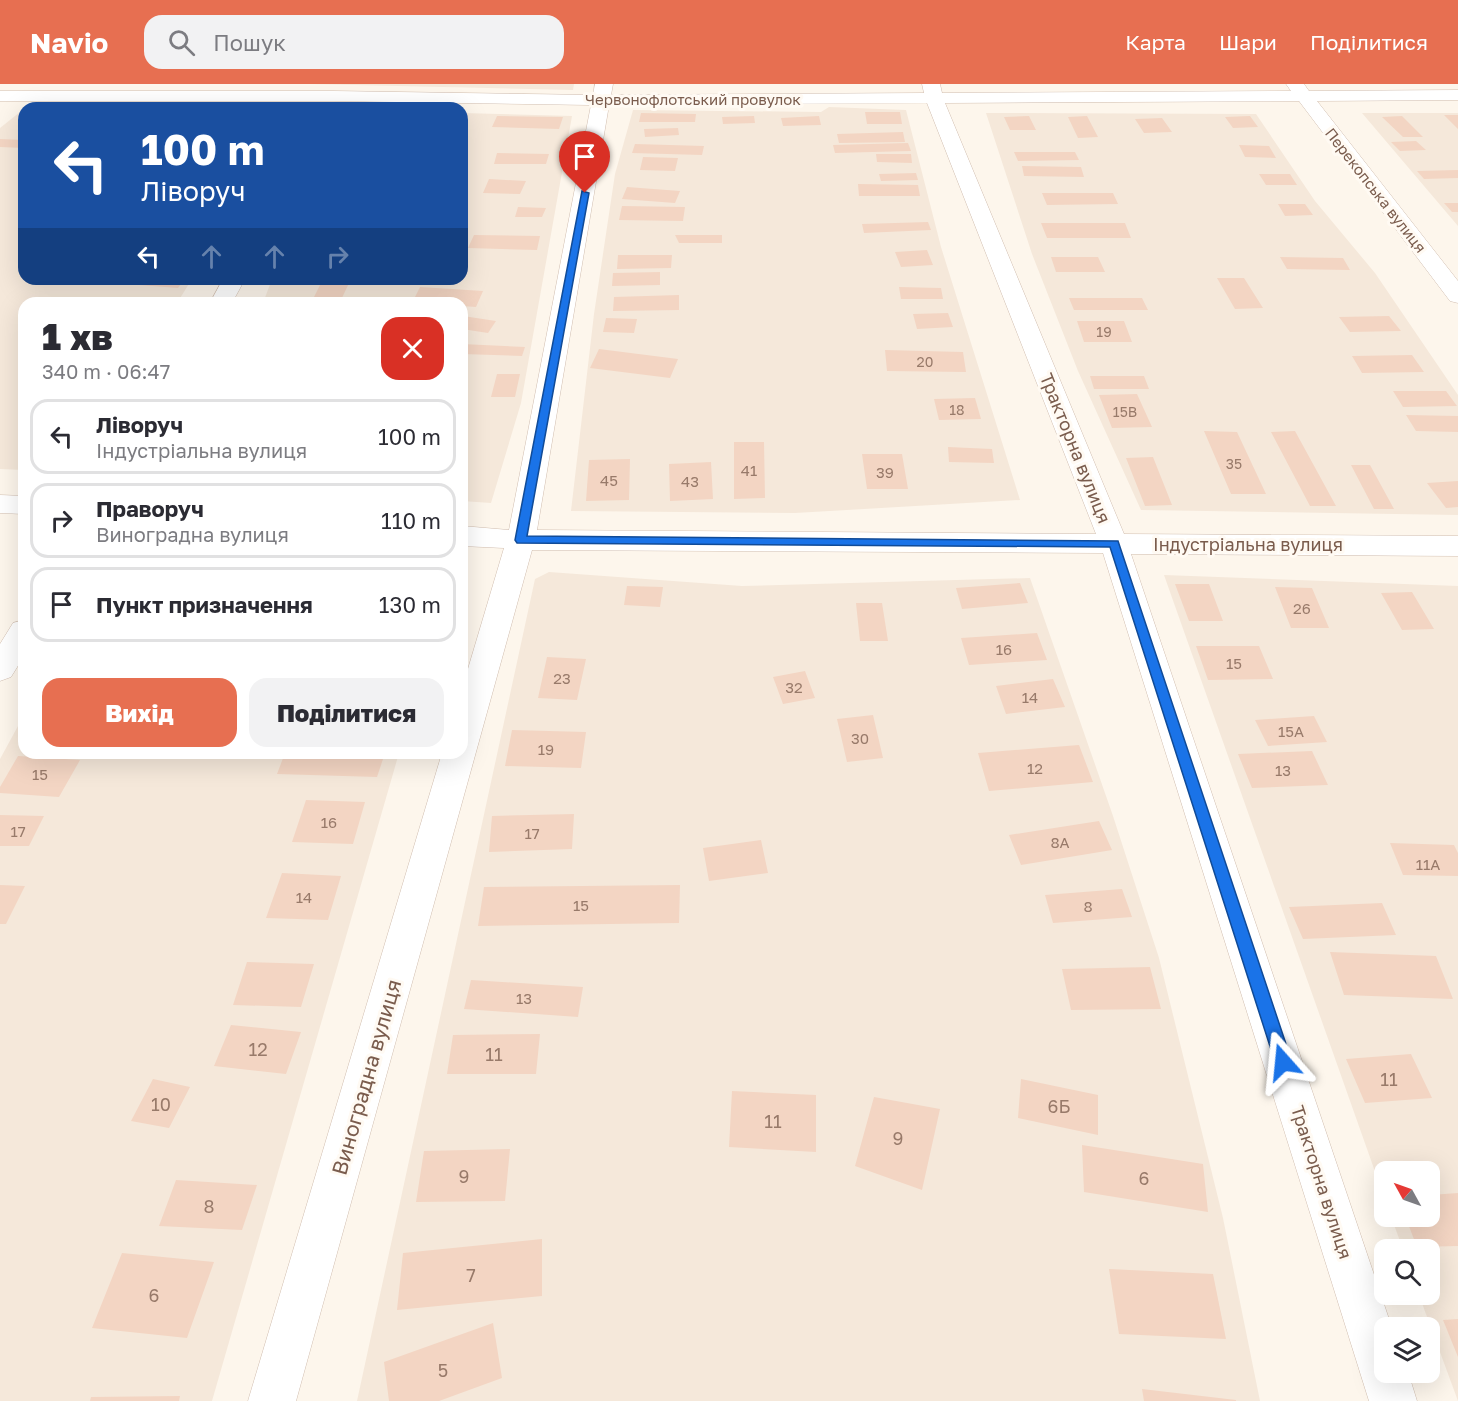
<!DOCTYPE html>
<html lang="uk">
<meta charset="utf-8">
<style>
:root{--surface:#fff;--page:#f2f2f3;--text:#2b2b33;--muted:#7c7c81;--line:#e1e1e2;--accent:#e76f51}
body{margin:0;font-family:"Golos Text",sans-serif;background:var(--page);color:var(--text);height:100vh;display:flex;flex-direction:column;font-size:22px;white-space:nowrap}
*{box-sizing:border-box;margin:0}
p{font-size:20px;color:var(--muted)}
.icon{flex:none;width:33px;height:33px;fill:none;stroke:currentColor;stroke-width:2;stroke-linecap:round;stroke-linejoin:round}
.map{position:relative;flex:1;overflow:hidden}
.drawer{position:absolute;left:18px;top:213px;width:450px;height:462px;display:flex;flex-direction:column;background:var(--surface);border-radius:18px;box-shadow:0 6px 24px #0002}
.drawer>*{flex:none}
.guide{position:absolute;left:18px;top:18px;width:450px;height:183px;border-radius:18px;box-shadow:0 6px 24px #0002;background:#1a4fa0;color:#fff;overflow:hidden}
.needle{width:39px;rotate:310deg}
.tools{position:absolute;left:1374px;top:1077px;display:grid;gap:12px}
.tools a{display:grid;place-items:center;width:66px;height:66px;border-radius:12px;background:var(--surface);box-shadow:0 6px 24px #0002;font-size:30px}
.pin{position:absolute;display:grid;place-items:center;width:51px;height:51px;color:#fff;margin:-62px -26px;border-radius:50% 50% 50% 0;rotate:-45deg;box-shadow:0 0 6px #0007}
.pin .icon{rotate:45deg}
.me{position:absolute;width:66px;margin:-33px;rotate:342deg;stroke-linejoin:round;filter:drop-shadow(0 0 4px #0008)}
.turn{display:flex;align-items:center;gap:21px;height:126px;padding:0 24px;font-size:27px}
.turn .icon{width:78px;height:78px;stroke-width:2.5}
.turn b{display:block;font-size:42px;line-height:51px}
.lanes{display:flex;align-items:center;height:57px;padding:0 24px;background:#0003;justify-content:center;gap:30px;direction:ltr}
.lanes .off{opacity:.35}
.round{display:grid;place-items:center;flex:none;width:63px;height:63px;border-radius:18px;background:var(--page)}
.headline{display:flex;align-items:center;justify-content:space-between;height:102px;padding:0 24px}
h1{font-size:36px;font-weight:800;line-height:45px}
.button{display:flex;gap:12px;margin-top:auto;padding:12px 24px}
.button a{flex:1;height:69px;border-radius:18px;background:var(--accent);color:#fff;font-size:24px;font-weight:800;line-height:69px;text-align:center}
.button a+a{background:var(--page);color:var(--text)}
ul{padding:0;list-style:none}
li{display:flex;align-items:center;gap:18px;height:75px;margin:0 12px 9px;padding:0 12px;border:3px solid var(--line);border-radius:18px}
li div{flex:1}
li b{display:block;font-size:22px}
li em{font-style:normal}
header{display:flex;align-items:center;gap:36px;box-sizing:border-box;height:84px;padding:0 30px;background:var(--accent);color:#fff}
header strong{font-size:28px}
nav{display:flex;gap:33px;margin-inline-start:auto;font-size:21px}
.search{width:420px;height:54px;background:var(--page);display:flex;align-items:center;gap:15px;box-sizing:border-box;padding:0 21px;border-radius:18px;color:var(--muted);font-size:22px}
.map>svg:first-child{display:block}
.residential{fill:#f5e8da}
.building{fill:#f3d5c3}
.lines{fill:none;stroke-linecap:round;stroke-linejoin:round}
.minor-casing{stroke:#d1beb0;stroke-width:1}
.minor{fill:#fff;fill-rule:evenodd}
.route{fill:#1a73e8;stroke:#114b97;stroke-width:1.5}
.labels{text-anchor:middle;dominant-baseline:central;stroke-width:6;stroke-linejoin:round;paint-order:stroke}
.far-number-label{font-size:14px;fill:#987a6a}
.far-street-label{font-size:15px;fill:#7a5c4d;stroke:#fffaf3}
.number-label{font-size:15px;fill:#987a6a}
.street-label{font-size:18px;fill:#7a5c4d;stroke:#fffaf3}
.near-number-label{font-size:18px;fill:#987a6a}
.near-street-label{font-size:21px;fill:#7a5c4d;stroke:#fffaf3}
</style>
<header>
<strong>Navio</strong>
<div class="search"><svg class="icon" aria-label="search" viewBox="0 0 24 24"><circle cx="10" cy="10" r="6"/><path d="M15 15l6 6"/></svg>Пошук</div>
<nav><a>Карта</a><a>Шари</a><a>Поділитися</a></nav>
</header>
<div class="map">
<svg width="1458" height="1317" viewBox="0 0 1458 1317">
<rect width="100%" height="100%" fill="#fdf6ec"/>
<path class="residential" d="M 309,0 L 574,0 L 573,6 Z
M 829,23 L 906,26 L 941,163 L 1020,416 L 795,429 L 571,427 L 594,230 L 615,90 L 633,26 L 821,28 Z
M 20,28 L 24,28 L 24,195 L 192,195 L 177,219 L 24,219 L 24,386 L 0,385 L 0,44 Z
M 462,29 L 572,32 L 521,319 L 491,419 L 462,417 L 462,219 L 263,219 L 272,195 L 462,195 Z
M 986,29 L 1256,30 L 1315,117 L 1375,189 L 1458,311 L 1458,431 L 1141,426 L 1078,287 L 1032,170 Z
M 1362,29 L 1458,29 L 1458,142 Z
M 549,488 L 742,502 L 1030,494 L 1113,732 L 1159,874 L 1223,1134 L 1260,1317 L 357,1317 L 535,495 Z
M 1164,491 L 1458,502 L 1458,1317 L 1419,1211 L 1430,1210 L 1430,1166 L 1403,1165 L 1391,1133 L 1430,1132 L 1430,1088 L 1384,1088 L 1384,1113 Z
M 24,631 L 24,669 L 399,669 L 212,1317 L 0,1317 L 0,675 Z"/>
<path class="building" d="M 865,28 L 900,28 L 902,40 L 867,40 Z
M 641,29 L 696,30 L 695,38 L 639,38 Z
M 1444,31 L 1458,31 L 1458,45 Z
M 497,32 L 563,33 L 559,45 L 492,43 Z
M 754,32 L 755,39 L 723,40 L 722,33 Z
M 819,32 L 821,41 L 783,42 L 781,34 Z
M 1029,32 L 1036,46 L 1010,46 L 1004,33 Z
M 1087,32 L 1098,53 L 1078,54 L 1068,33 Z
M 1250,32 L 1258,43 L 1233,44 L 1225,33 Z
M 1402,32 L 1423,53 L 1403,53 L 1382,33 Z
M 1162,34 L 1172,48 L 1144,49 L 1135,35 Z
M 678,44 L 679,51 L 645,53 L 644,45 Z
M 903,48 L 905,58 L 839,59 L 837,50 Z
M 0,55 L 24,56 L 24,64 L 0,63 Z
M 1416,57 L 1426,66 L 1400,67 L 1391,58 Z
M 908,59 L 911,67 L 835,69 L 833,61 Z
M 635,60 L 704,62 L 702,71 L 632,69 Z
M 1239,61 L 1269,62 L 1276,74 L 1245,73 Z
M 1014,68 L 1075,68 L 1079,76 L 1018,77 Z
M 497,69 L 549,70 L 546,80 L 494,80 Z
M 876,70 L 911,70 L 912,79 L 877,78 Z
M 643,73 L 678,74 L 675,87 L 640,86 Z
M 1022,82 L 1081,83 L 1084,93 L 1024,92 Z
M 1458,86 L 1458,94 L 1424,95 L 1417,87 Z
M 916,89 L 918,96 L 881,97 L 879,90 Z
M 1259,90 L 1290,90 L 1297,101 L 1266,101 Z
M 489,95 L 526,97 L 520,110 L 483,109 Z
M 858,100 L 918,101 L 920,112 L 859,112 Z
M 627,103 L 680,107 L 675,119 L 622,115 Z
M 1042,109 L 1113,109 L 1118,120 L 1047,121 Z
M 1444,119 L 1458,119 L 1458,128 L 1452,128 Z
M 1278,120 L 1305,120 L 1313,131 L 1285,132 Z
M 622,122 L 685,123 L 683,137 L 619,136 Z
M 518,123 L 546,124 L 542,133 L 515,133 Z
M 928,138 L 931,146 L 864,149 L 862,140 Z
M 1041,139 L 1125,139 L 1131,154 L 1047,154 Z
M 474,151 L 540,152 L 537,166 L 468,164 Z
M 675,151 L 722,151 L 722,159 L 679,159 Z
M 927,166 L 933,181 L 901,183 L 895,168 Z
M 618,171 L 672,171 L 671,184 L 617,185 Z
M 1051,173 L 1098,173 L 1105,188 L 1056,188 Z
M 1280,173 L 1343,174 L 1350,186 L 1287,185 Z
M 660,188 L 660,201 L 612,202 L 613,189 Z
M 1217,194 L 1244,194 L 1263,224 L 1235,225 Z
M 116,195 L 185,195 L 178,204 L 113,199 Z
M 323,195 L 351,195 L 340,218 L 312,217 Z
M 420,203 L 483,207 L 476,223 L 462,222 L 462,219 L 412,219 Z
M 899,203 L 941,204 L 943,215 L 901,215 Z
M 679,211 L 679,226 L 613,227 L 614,213 Z
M 1069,214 L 1142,214 L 1148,226 L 1074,226 Z
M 114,215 L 172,215 L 169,219 L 111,219 Z
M 948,229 L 953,243 L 917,245 L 913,230 Z
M 463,232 L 496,237 L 488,249 L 462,245 Z
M 1389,232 L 1401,247 L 1350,248 L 1339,233 Z
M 606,234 L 637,235 L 634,249 L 603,248 Z
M 1077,237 L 1124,237 L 1132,258 L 1084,258 Z
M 462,260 L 525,263 L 522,272 L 462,270 Z
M 599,265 L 678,275 L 670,294 L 590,284 Z
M 885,266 L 963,268 L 966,288 L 887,287 Z
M 1412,271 L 1424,288 L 1362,289 L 1352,272 Z
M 497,290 L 520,290 L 515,313 L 491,313 Z
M 1090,292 L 1144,292 L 1149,305 L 1094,305 Z
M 1393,307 L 1446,307 L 1457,322 L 1403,323 Z
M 1137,310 L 1152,343 L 1112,344 L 1099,311 Z
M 975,314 L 981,335 L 939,336 L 934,315 Z
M 1406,331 L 1458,332 L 1458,348 L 1416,347 Z
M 1204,347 L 1237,348 L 1266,410 L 1231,410 Z
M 1295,347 L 1336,422 L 1310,422 L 1271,348 Z
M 734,358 L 764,358 L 765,414 L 734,415 Z
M 948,363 L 992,365 L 994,379 L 949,378 Z
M 862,370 L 902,370 L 908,405 L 867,405 Z
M 1153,373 L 1172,421 L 1145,422 L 1126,374 Z
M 630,375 L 629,416 L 586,417 L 589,376 Z
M 711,378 L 713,415 L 670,417 L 669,380 Z
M 1351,381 L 1370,381 L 1394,425 L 1374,425 Z
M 1458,397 L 1458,423 L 1446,424 L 1427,399 Z
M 1020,499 L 1028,519 L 962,525 L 956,504 Z
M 1175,500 L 1209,500 L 1223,537 L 1189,537 Z
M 627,502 L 663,503 L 660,523 L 624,521 Z
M 1275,503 L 1312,504 L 1329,544 L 1291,544 Z
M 1412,508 L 1434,545 L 1402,546 L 1381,509 Z
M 856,519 L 882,519 L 888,557 L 860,557 Z
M 1037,549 L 1047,576 L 969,581 L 961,554 Z
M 1196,562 L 1259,562 L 1273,595 L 1208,596 Z
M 547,573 L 586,575 L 577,616 L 538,614 Z
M 805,587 L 815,614 L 783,620 L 773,593 Z
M 1053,595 L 1065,623 L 1006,630 L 996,602 Z
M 873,631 L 883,674 L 847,678 L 837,635 Z
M 1314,632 L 1327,658 L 1268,662 L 1255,636 Z
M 512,646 L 586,648 L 581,684 L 505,682 Z
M 1079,661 L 1093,698 L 989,707 L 978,669 Z
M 1312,667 L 1328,701 L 1252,704 L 1238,670 Z
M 285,669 L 385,669 L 377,693 L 277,690 Z
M 18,672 L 80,676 L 59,713 L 0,709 L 0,703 Z
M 306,716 L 365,718 L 353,760 L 292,758 Z
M 574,730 L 572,765 L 489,768 L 492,732 Z
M 0,731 L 44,732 L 29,762 L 0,762 Z
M 1099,737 L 1112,766 L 1021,781 L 1009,751 Z
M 761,756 L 768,789 L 709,797 L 703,764 Z
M 1390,759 L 1454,761 L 1458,769 L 1458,792 L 1403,791 Z
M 282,789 L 341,792 L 328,836 L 266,834 Z
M 0,801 L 25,802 L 6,840 L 0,840 Z
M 680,801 L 679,839 L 478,842 L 484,803 Z
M 1122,805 L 1132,833 L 1053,839 L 1045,811 Z
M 1382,819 L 1396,851 L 1303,855 L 1289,823 Z
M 1330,868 L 1436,872 L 1453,915 L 1344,911 Z
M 247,878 L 314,880 L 301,923 L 233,921 Z
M 1150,883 L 1161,925 L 1071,926 L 1062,885 Z
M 471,896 L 583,903 L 578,933 L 464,925 Z
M 231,941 L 301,948 L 286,990 L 214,982 Z
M 540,950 L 536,990 L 447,990 L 453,951 Z
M 1411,970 L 1432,1014 L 1365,1019 L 1346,975 Z
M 153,995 L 190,1003 L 169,1044 L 131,1037 Z
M 1021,995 L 1098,1011 L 1098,1051 L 1018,1034 Z
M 732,1007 L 816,1011 L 816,1068 L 729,1063 Z
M 874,1013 L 940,1025 L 922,1106 L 855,1082 Z
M 1082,1061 L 1203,1080 L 1208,1128 L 1084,1108 Z
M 510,1065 L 505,1117 L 416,1118 L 424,1067 Z
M 176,1096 L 257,1101 L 242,1146 L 159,1142 Z
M 1458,1109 L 1458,1162 L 1417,1163 L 1405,1132 L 1430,1132 L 1430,1111 Z
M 542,1155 L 542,1212 L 397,1226 L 403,1169 Z
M 122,1169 L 214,1178 L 187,1254 L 92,1244 Z
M 1109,1185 L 1213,1190 L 1226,1255 L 1119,1250 Z
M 1458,1235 L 1458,1273 L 1443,1236 Z
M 493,1239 L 502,1294 L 439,1317 L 389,1317 L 384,1278 Z
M 1142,1305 L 1236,1316 L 1236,1317 L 1144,1317 Z
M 180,1312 L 179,1317 L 90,1317 L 91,1313 Z"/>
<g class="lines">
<defs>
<path id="minor" d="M 595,0 L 613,0 L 611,11 L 924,9 L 922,0 L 940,0 L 942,9 L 1291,7 L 1286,0 L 1304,0 L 1309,7 L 1458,6 L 1458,16 L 1317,17 L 1458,197 L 1458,219 L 1450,217 L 1299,17 L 945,19 L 1124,450 L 1458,452 L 1458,472 L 1131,470 L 1392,1244 L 1384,1244 L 1384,1288 L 1408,1288 L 1417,1317 L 1369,1317 L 1103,469 L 532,466 L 296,1317 L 248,1317 L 442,669 L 462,669 L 462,605 L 504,464 L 462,462 L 462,442 L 509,446 L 591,21 L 333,17 L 0,17 L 0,7 L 333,7 L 593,11 ZM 927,19 L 1096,450 L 537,446 L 609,21 Z
M 223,195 L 245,195 L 232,219 L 210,219 Z
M 0,411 L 24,412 L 24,430 L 0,429 Z
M 24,536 L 24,572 L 11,593 L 0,597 L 0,560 L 13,539 Z"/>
</defs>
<use href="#minor" class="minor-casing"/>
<use href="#minor" class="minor"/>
</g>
<path class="route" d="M 582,107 L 589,109 L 527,452 L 1118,457 L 1292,978 L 1289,984 L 1283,987 L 1277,984 L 1275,978 L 1110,463 L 517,459 L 515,456 Z"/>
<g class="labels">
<g class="far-number-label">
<text x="1104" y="247">19</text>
<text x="925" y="277">20</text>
<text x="957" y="325">18</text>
<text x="1125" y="327">15В</text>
<text x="1234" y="379">35</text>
</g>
<g class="far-street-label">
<text x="693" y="15">Червонофлотський провулок</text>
<text transform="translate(1376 106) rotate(52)">Перекопська вулиця</text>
</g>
<g class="number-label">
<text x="749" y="386">41</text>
<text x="885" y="388">39</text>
<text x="609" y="396">45</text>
<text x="690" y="397">43</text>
<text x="1302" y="524">26</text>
<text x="1004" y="565">16</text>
<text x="1234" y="579">15</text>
<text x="562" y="594">23</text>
<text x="794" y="603">32</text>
<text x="1030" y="613">14</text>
<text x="1291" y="647">15А</text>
<text x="860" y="654">30</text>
<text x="546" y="665">19</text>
<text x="1035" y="684">12</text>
<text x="1283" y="686">13</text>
<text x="40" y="690">15</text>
<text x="329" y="738">16</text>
<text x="18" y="747">17</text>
<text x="532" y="749">17</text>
<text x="1060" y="758">8А</text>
<text x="1428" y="780">11А</text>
<text x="304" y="813">14</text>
<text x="581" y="821">15</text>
<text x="1088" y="822">8</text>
<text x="524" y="914">13</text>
</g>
<g class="street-label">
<text transform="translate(1076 364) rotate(68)">Тракторна вулиця</text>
<text x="1248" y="460">Індустріальна вулиця</text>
<text transform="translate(1322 1098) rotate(72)">Тракторна вулиця</text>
</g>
<g class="near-number-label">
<text x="258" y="965">12</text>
<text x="494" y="970">11</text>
<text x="1389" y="995">11</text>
<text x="161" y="1020">10</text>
<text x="1059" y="1022">6Б</text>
<text x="773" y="1037">11</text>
<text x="898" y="1054">9</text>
<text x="464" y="1092">9</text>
<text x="1144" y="1094">6</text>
<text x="209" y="1122">8</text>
<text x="471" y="1191">7</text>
<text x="154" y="1211">6</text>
<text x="443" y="1286">5</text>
</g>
<g class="near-street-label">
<text transform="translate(366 993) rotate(-74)">Виноградна вулиця</text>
</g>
</g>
</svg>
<div class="tools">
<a><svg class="needle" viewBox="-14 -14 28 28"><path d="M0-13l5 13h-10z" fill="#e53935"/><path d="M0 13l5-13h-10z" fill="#7c7c81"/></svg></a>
<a><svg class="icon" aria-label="search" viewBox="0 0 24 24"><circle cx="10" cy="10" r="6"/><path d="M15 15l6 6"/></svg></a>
<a><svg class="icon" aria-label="layers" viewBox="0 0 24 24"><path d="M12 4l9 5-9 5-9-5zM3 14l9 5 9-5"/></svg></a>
</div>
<div class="pin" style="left:585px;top:109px;background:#d93025"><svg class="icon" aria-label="arrive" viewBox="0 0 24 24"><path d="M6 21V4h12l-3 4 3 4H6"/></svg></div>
<svg class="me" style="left:1283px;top:978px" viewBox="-20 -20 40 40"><path d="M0-17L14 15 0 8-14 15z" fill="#1a73e8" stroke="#fff" stroke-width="4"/></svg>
<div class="guide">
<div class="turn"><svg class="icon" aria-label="left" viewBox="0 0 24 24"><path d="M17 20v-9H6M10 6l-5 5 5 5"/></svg><div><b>100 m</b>Ліворуч</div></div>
<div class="lanes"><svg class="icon" aria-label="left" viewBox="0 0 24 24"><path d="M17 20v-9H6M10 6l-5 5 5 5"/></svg><svg class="icon off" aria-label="ahead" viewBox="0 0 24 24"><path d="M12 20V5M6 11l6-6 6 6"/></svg><svg class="icon off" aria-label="ahead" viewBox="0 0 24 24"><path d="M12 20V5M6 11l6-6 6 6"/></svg><svg class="icon off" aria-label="right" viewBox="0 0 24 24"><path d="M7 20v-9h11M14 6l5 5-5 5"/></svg></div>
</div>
<section class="drawer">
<div class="headline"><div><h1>1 хв</h1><p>340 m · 06:47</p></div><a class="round" style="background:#d93025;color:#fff"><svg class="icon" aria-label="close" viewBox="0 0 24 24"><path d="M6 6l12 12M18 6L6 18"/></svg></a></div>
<ul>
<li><svg class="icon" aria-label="left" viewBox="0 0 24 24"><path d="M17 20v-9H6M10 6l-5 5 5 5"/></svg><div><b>Ліворуч</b><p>Індустріальна вулиця</p></div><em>100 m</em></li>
<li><svg class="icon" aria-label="right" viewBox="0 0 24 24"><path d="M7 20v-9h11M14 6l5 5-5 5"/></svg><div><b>Праворуч</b><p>Виноградна вулиця</p></div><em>110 m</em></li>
<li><svg class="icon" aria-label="arrive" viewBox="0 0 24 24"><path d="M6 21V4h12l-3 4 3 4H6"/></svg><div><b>Пункт призначення</b></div><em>130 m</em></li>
</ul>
<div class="button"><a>Вихід</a><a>Поділитися</a></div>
</section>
</div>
